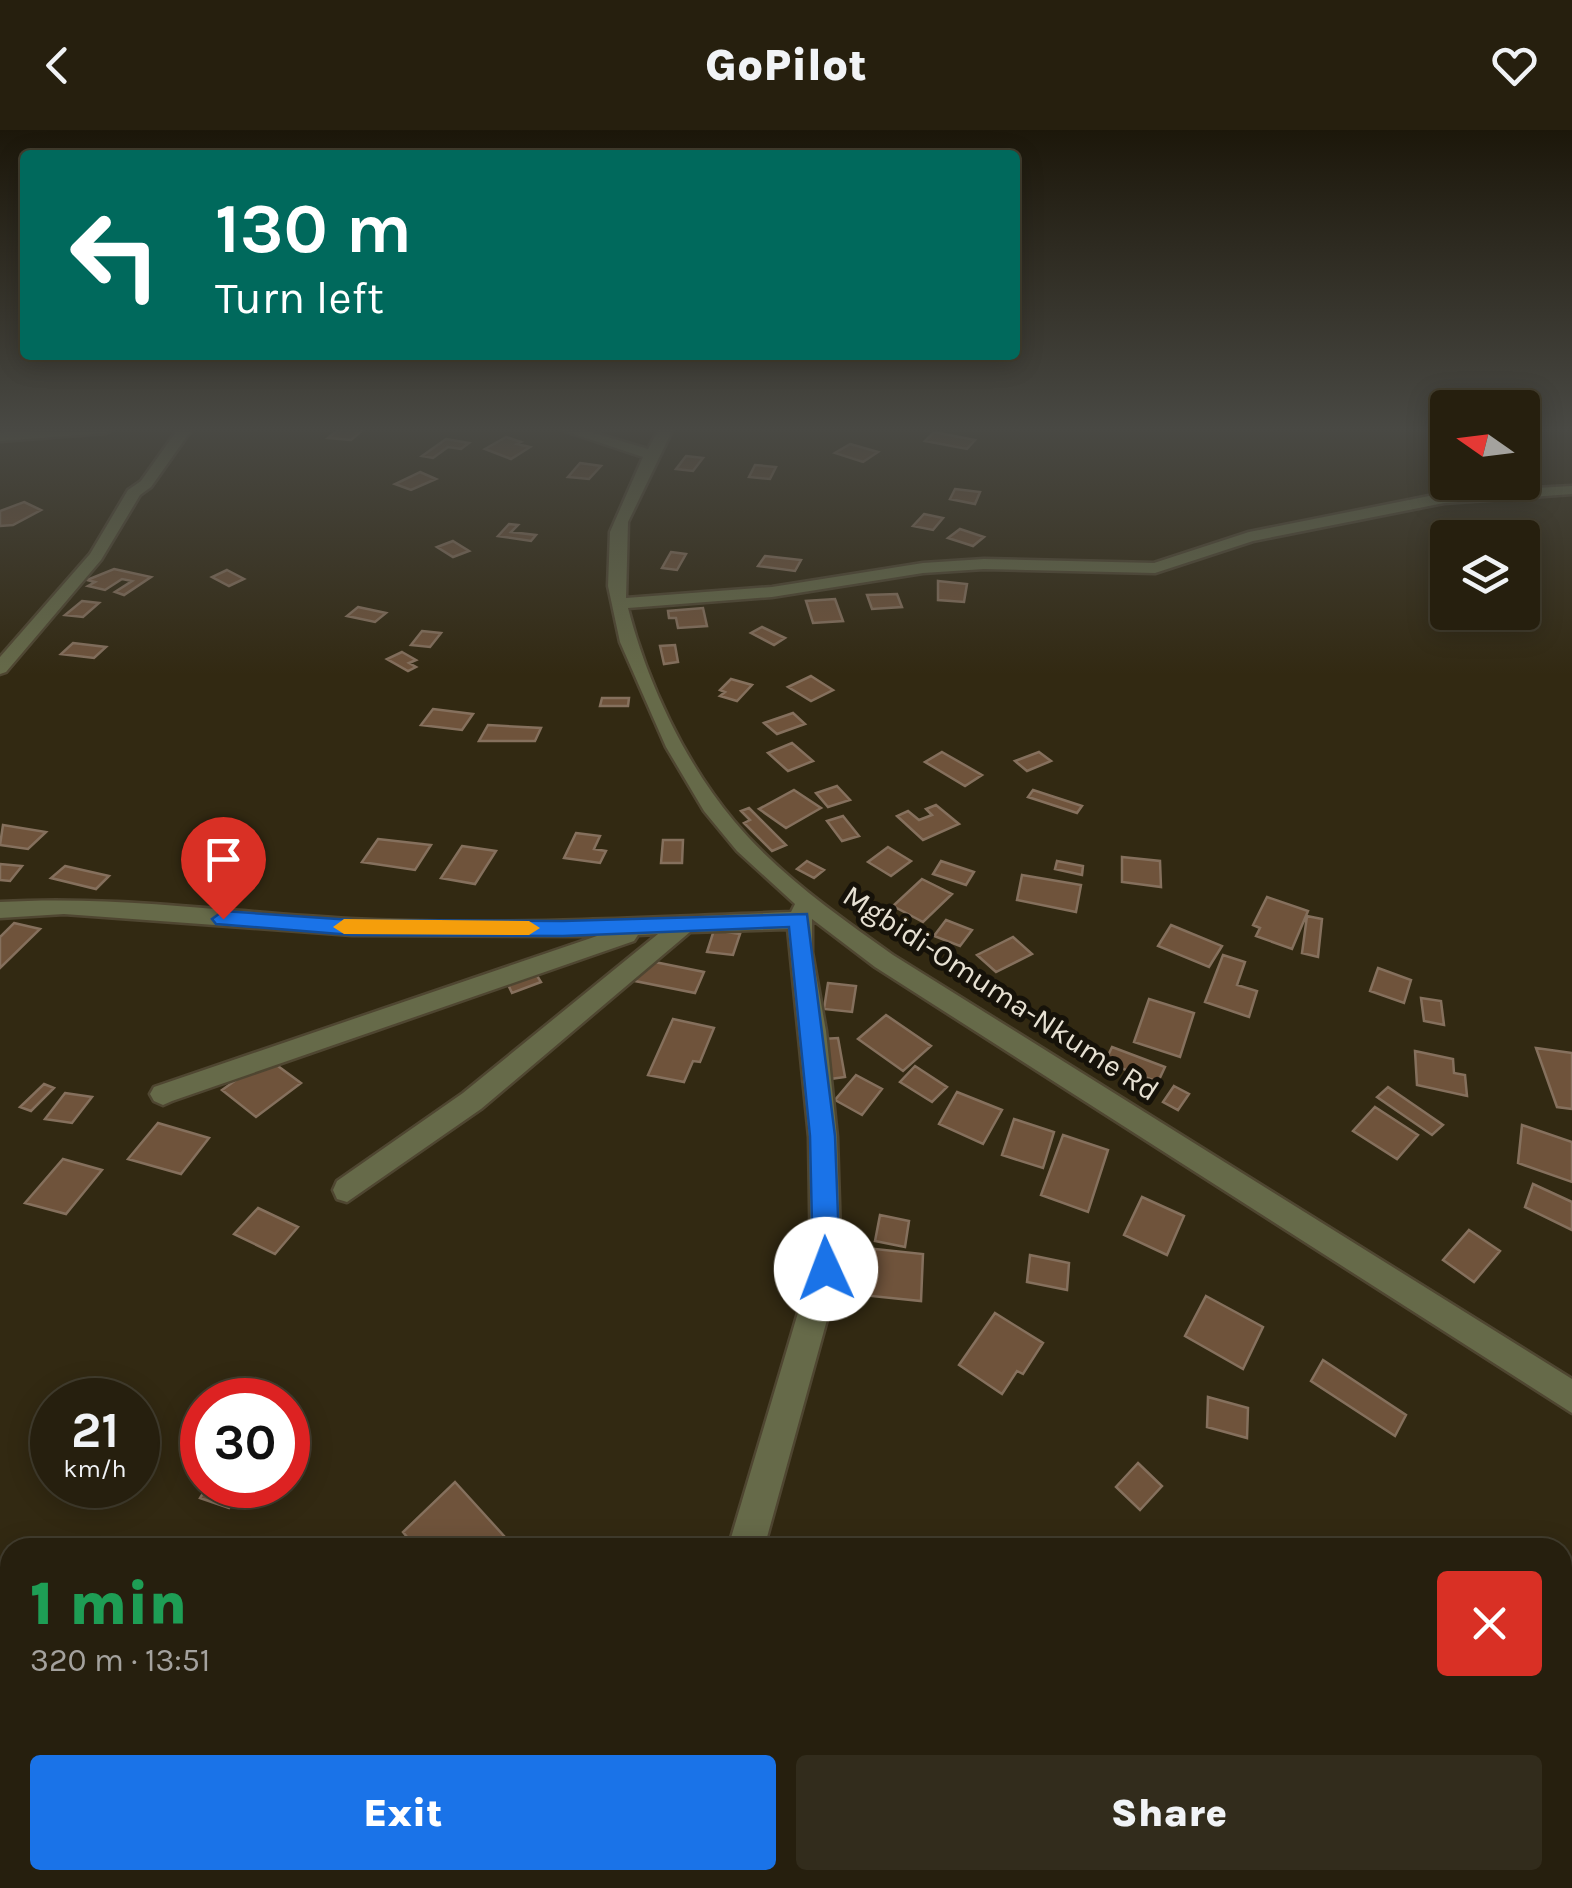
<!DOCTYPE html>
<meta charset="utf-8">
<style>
:root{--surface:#261f0e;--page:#322c1c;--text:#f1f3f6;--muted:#a4a29e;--line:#423d2e;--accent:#1a73e8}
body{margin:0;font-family:Karla,sans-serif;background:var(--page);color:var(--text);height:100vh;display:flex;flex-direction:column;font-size:38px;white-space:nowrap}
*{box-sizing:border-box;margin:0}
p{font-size:32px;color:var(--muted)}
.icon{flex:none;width:55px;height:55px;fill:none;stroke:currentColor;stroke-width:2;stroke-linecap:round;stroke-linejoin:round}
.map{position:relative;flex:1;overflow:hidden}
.sheet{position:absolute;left:0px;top:1408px;width:1572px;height:352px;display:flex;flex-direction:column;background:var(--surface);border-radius:30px 30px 0 0;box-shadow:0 5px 25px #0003,0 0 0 2px var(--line)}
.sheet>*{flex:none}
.guide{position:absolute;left:20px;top:20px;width:1000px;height:210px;border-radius:10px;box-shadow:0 5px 25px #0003,0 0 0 2px var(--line);background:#00695c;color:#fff;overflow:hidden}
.needle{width:65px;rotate:284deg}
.buttons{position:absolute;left:1430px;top:260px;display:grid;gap:20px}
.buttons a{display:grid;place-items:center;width:110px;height:110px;border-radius:10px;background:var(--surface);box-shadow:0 5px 25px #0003,0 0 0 2px var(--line);font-size:50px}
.speed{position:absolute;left:30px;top:1248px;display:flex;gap:20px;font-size:50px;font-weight:700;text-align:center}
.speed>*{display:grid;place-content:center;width:130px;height:130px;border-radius:50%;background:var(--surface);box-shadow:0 5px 25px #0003,0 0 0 2px var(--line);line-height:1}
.speed small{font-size:25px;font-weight:400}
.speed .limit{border:15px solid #d22;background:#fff;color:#111}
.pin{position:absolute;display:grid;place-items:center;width:85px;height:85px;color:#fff;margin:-102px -42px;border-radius:50% 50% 50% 0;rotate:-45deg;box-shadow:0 0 10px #0007}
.pin .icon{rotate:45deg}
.me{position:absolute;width:110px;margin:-55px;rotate:358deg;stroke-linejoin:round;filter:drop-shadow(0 0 8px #0008)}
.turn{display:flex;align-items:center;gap:35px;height:210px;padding:0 30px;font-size:45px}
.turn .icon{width:130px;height:130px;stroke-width:2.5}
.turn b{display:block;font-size:70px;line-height:85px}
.round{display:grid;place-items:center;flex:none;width:105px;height:105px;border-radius:10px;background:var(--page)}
.head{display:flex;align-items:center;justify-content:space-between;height:170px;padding:0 30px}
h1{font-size:60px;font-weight:800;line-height:75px;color:#1e9e55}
.action{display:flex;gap:20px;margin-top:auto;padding:20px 30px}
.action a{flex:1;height:115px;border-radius:10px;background:var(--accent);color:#fff;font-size:40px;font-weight:800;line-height:115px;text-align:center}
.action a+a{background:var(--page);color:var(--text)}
header{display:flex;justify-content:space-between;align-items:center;height:130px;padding:0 30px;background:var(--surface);font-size:45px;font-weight:800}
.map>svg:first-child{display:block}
.building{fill:#6f533b;stroke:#85705d;stroke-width:2.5}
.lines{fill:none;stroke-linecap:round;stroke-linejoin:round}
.minor-casing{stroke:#4f4631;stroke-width:5}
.minor{fill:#666a49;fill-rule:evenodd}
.route{fill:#1a73e8;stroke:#114b97;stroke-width:2.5}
.slow{fill:#f59e0b}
.labels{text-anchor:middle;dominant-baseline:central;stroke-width:10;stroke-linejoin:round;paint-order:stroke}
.street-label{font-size:30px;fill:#e7e1d3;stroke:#161209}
</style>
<header><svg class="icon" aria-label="back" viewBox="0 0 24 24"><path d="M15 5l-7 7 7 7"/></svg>GoPilot<svg class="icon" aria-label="heart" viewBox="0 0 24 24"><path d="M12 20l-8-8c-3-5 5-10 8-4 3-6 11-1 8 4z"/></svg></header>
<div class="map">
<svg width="1572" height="1758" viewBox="0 0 1572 1758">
<rect width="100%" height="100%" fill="#322912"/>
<path class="building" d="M 339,299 L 364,299 L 351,310 L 328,308 Z
M 934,302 L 975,310 L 967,319 L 925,311 Z
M 506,307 L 521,312 L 517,314 L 530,317 L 511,329 L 485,319 Z
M 446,309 L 469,313 L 461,319 L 448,317 L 433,328 L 422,326 Z
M 850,314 L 878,322 L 863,332 L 835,323 Z
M 686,326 L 703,328 L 693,341 L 676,339 Z
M 580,333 L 601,336 L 589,349 L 568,347 Z
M 755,335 L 776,337 L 770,349 L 749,347 Z
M 420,342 L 436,349 L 411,360 L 395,354 Z
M 955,359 L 980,362 L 975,374 L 950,369 Z
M 24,372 L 41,380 L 13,395 L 0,396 L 0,381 Z
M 924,384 L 943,388 L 933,400 L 913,396 Z
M 509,394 L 518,395 L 511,402 L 536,405 L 531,411 L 498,406 Z
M 960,399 L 984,407 L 973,416 L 948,408 Z
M 453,411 L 469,421 L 453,427 L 437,417 Z
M 671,422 L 686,424 L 677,440 L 662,438 Z
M 765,426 L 801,430 L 795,441 L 758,436 Z
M 114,439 L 151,447 L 124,465 L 115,462 L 132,451 L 122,449 L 105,460 L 88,456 L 95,452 L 87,450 Z
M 227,440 L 244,449 L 229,456 L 212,447 Z
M 938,451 L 967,454 L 964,472 L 938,470 Z
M 897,464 L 902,477 L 872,479 L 867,465 Z
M 835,469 L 843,491 L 813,493 L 806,471 Z
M 82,471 L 99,473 L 83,487 L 65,485 Z
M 358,477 L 386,483 L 375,492 L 347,486 Z
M 703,478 L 707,496 L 678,498 L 676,488 L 669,488 L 668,481 Z
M 762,497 L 785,508 L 774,515 L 751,503 Z
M 422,501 L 441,503 L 430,517 L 411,515 Z
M 73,513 L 106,517 L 94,528 L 61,524 Z
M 675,515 L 678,532 L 664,534 L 660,516 Z
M 402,522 L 416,530 L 409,533 L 416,537 L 408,541 L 387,529 Z
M 811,546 L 833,560 L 811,571 L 788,557 Z
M 731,549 L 752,555 L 737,571 L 720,566 L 725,562 L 720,560 Z
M 602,568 L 629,568 L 628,576 L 600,576 Z
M 433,579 L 473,584 L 462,600 L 421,595 Z
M 793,583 L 805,594 L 777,604 L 764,593 Z
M 488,595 L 541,598 L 535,611 L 479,611 Z
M 792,613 L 813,631 L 788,641 L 768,623 Z
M 942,622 L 982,645 L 965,656 L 925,632 Z
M 1039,622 L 1051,631 L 1027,641 L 1015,631 Z
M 837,656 L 850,670 L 828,677 L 816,663 Z
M 794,660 L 821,678 L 786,698 L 759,679 Z
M 1033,660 L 1082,676 L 1077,683 L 1028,667 Z
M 936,675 L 959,694 L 923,710 L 897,686 L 908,681 L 919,690 L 932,685 L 926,679 Z
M 749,678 L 786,715 L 772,721 L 744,693 L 750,690 L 741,681 Z
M 843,686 L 859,706 L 842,711 L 827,691 Z
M 3,695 L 46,702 L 28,719 L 0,715 Z
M 576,703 L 600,706 L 594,719 L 606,721 L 600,733 L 564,728 Z
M 378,709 L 431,715 L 415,740 L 362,732 Z
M 663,710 L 683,710 L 682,733 L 661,733 Z
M 462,716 L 496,721 L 475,754 L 441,748 Z
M 888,717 L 911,731 L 891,746 L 868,732 Z
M 1122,727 L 1160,731 L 1161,757 L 1122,752 Z
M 807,731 L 824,740 L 814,748 L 797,739 Z
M 941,731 L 974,742 L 966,755 L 933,744 Z
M 1057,731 L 1083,736 L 1082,745 L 1055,739 Z
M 0,734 L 22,736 L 10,751 L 0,750 Z
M 65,736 L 109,746 L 96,759 L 51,748 Z
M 1022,745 L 1081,755 L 1076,782 L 1017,770 Z
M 922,749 L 952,764 L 923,792 L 893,776 Z
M 1267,767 L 1308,781 L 1292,819 L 1256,806 L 1260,798 L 1253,795 Z
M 1307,786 L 1322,789 L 1318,827 L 1302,823 Z
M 946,790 L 972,800 L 960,816 L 934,806 Z
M 14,793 L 40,799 L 0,838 L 0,807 Z
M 1171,795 L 1222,816 L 1209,837 L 1158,816 Z
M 714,800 L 740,804 L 733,825 L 707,822 Z
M 1013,807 L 1032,824 L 996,842 L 977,825 Z
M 1223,825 L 1245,832 L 1237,855 L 1257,861 L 1249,887 L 1205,872 Z
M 635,828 L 704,842 L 695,863 L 625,849 Z
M 531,836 L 541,852 L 512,863 L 504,846 Z
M 1378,838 L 1411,850 L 1404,873 L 1370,861 Z
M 828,853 L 856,856 L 852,882 L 824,879 Z
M 1421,868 L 1441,871 L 1444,895 L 1424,891 Z
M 1149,869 L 1194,883 L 1180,927 L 1134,912 Z
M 886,885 L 931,916 L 903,941 L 858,909 Z
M 673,889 L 714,898 L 700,932 L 693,931 L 684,952 L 648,945 Z
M 838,908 L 845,947 L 830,949 L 823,909 Z
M 1112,917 L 1165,937 L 1158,952 L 1105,932 Z
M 1536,918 L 1572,923 L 1572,979 L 1557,977 Z
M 1415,921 L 1453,929 L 1454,943 L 1465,945 L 1467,966 L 1417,955 Z
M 267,928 L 301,953 L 256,987 L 222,960 Z
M 915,936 L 947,957 L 932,972 L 900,952 Z
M 856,945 L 882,959 L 862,985 L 835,970 Z
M 44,954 L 54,958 L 31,981 L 20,977 Z
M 1174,956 L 1189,964 L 1178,980 L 1163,972 Z
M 1388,957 L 1443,995 L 1432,1005 L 1377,967 Z
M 957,962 L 1002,980 L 983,1014 L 939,994 Z
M 65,963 L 92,967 L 72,993 L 45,989 Z
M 1375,977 L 1418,1005 L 1397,1029 L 1353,1001 Z
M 1014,989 L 1054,1002 L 1043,1038 L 1002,1025 Z
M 158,993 L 209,1008 L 181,1044 L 128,1029 Z
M 1522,995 L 1572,1012 L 1572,1052 L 1518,1033 Z
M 1063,1005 L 1108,1020 L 1088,1082 L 1041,1065 Z
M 63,1029 L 102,1040 L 66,1084 L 25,1073 Z
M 1533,1054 L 1572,1072 L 1572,1100 L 1525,1077 Z
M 1142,1067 L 1184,1086 L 1167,1125 L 1124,1105 Z
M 258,1078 L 298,1097 L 275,1124 L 234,1104 Z
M 880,1085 L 909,1091 L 905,1117 L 875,1111 Z
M 1469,1100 L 1500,1121 L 1474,1152 L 1443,1130 Z
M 875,1119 L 923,1124 L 921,1171 L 871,1166 Z
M 1030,1125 L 1069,1133 L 1067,1160 L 1027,1152 Z
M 1206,1166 L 1263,1197 L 1243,1239 L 1185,1206 Z
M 995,1183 L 1043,1213 L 1023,1244 L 1017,1241 L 1002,1264 L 959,1235 Z
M 1323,1230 L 1406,1285 L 1395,1306 L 1311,1251 Z
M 1208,1267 L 1248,1278 L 1247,1308 L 1207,1297 Z
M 1138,1333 L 1162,1356 L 1140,1380 L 1116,1357 Z
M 455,1352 L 504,1406 L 493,1418 L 416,1418 L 403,1402 Z
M 208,1355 L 243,1355 L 229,1378 L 200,1368 Z
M 1375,1750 L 1454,1750 L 1464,1758 L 1372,1758 Z"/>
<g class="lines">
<defs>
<path id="minor" d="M 53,299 L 113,299 L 106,303 L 0,311 L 0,303 Z
M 178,299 L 192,299 L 151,357 L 140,365 L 101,430 L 6,542 L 0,544 L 0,527 L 90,424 L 128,360 L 141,351 Z
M 559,299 L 580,299 L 648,319 L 659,299 L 673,299 L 628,392 L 626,468 L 772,457 L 923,433 L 984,429 L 1154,433 L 1249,402 L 1444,363 L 1572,356 L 1572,364 L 1444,373 L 1253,411 L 1155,443 L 984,439 L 923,443 L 772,467 L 628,478 C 647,552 685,633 734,691 C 778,744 837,785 893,825 L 1572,1249 L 1572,1283 L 875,837 L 812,789 L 812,822 L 826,901 L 837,1007 L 841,1139 L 764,1418 L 728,1418 L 811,1139 L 809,1007 L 788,799 L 690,802 L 481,979 L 347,1072 L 337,1069 L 333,1060 L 337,1051 L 463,963 L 658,804 L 638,805 L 634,811 L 172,971 L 163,975 L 154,971 L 150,964 L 154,957 L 597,806 L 352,805 L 64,784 L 0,788 L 0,772 C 117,765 233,783 350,789 C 497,796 645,788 791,782 L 795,774 L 737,721 L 704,681 L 666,617 L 620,512 L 608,456 L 610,402 L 643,327 Z
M 586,1750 L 629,1750 L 626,1758 L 583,1758 Z"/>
</defs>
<use href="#minor" class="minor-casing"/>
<use href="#minor" class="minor"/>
</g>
<linearGradient id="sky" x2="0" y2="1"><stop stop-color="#1c170a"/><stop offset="0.55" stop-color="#494944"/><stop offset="1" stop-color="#494944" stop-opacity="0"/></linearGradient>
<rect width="1572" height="545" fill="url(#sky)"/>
<path class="route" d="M 223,781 L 352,790 L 563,791 L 807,784 L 835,1006 L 840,1139 L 836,1147 L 826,1151 L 817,1147 L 813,1139 L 810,1006 L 789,797 L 563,806 L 352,805 L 216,794 L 212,789 Z"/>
<path class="slow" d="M 344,789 L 529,791 L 540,798 L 529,805 L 344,804 L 333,797 Z"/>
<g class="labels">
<g class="street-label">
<text transform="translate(1001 863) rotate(33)">Mgbidi-Omuma-Nkume Rd</text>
</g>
</g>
</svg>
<div class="buttons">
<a><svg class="needle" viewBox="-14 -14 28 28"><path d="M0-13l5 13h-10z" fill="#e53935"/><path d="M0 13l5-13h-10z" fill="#a4a29e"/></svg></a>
<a><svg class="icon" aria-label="layers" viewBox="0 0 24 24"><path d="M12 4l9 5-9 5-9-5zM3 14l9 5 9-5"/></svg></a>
</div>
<div class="speed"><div>21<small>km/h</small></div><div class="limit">30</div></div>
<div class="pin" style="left:223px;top:789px;background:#d93025"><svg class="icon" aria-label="arrive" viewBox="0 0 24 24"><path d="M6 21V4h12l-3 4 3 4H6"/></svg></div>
<svg class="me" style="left:826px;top:1139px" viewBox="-20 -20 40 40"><circle r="19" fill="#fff"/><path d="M0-13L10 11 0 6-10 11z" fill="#1a73e8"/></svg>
<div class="guide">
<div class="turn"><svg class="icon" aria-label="left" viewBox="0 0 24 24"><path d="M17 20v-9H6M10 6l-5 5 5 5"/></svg><div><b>130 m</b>Turn left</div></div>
</div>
<section class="sheet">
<div class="head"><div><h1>1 min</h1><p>320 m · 13:51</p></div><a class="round" style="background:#d93025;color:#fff"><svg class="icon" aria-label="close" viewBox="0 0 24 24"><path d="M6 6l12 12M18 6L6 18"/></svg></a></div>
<div class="action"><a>Exit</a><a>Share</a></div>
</section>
</div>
